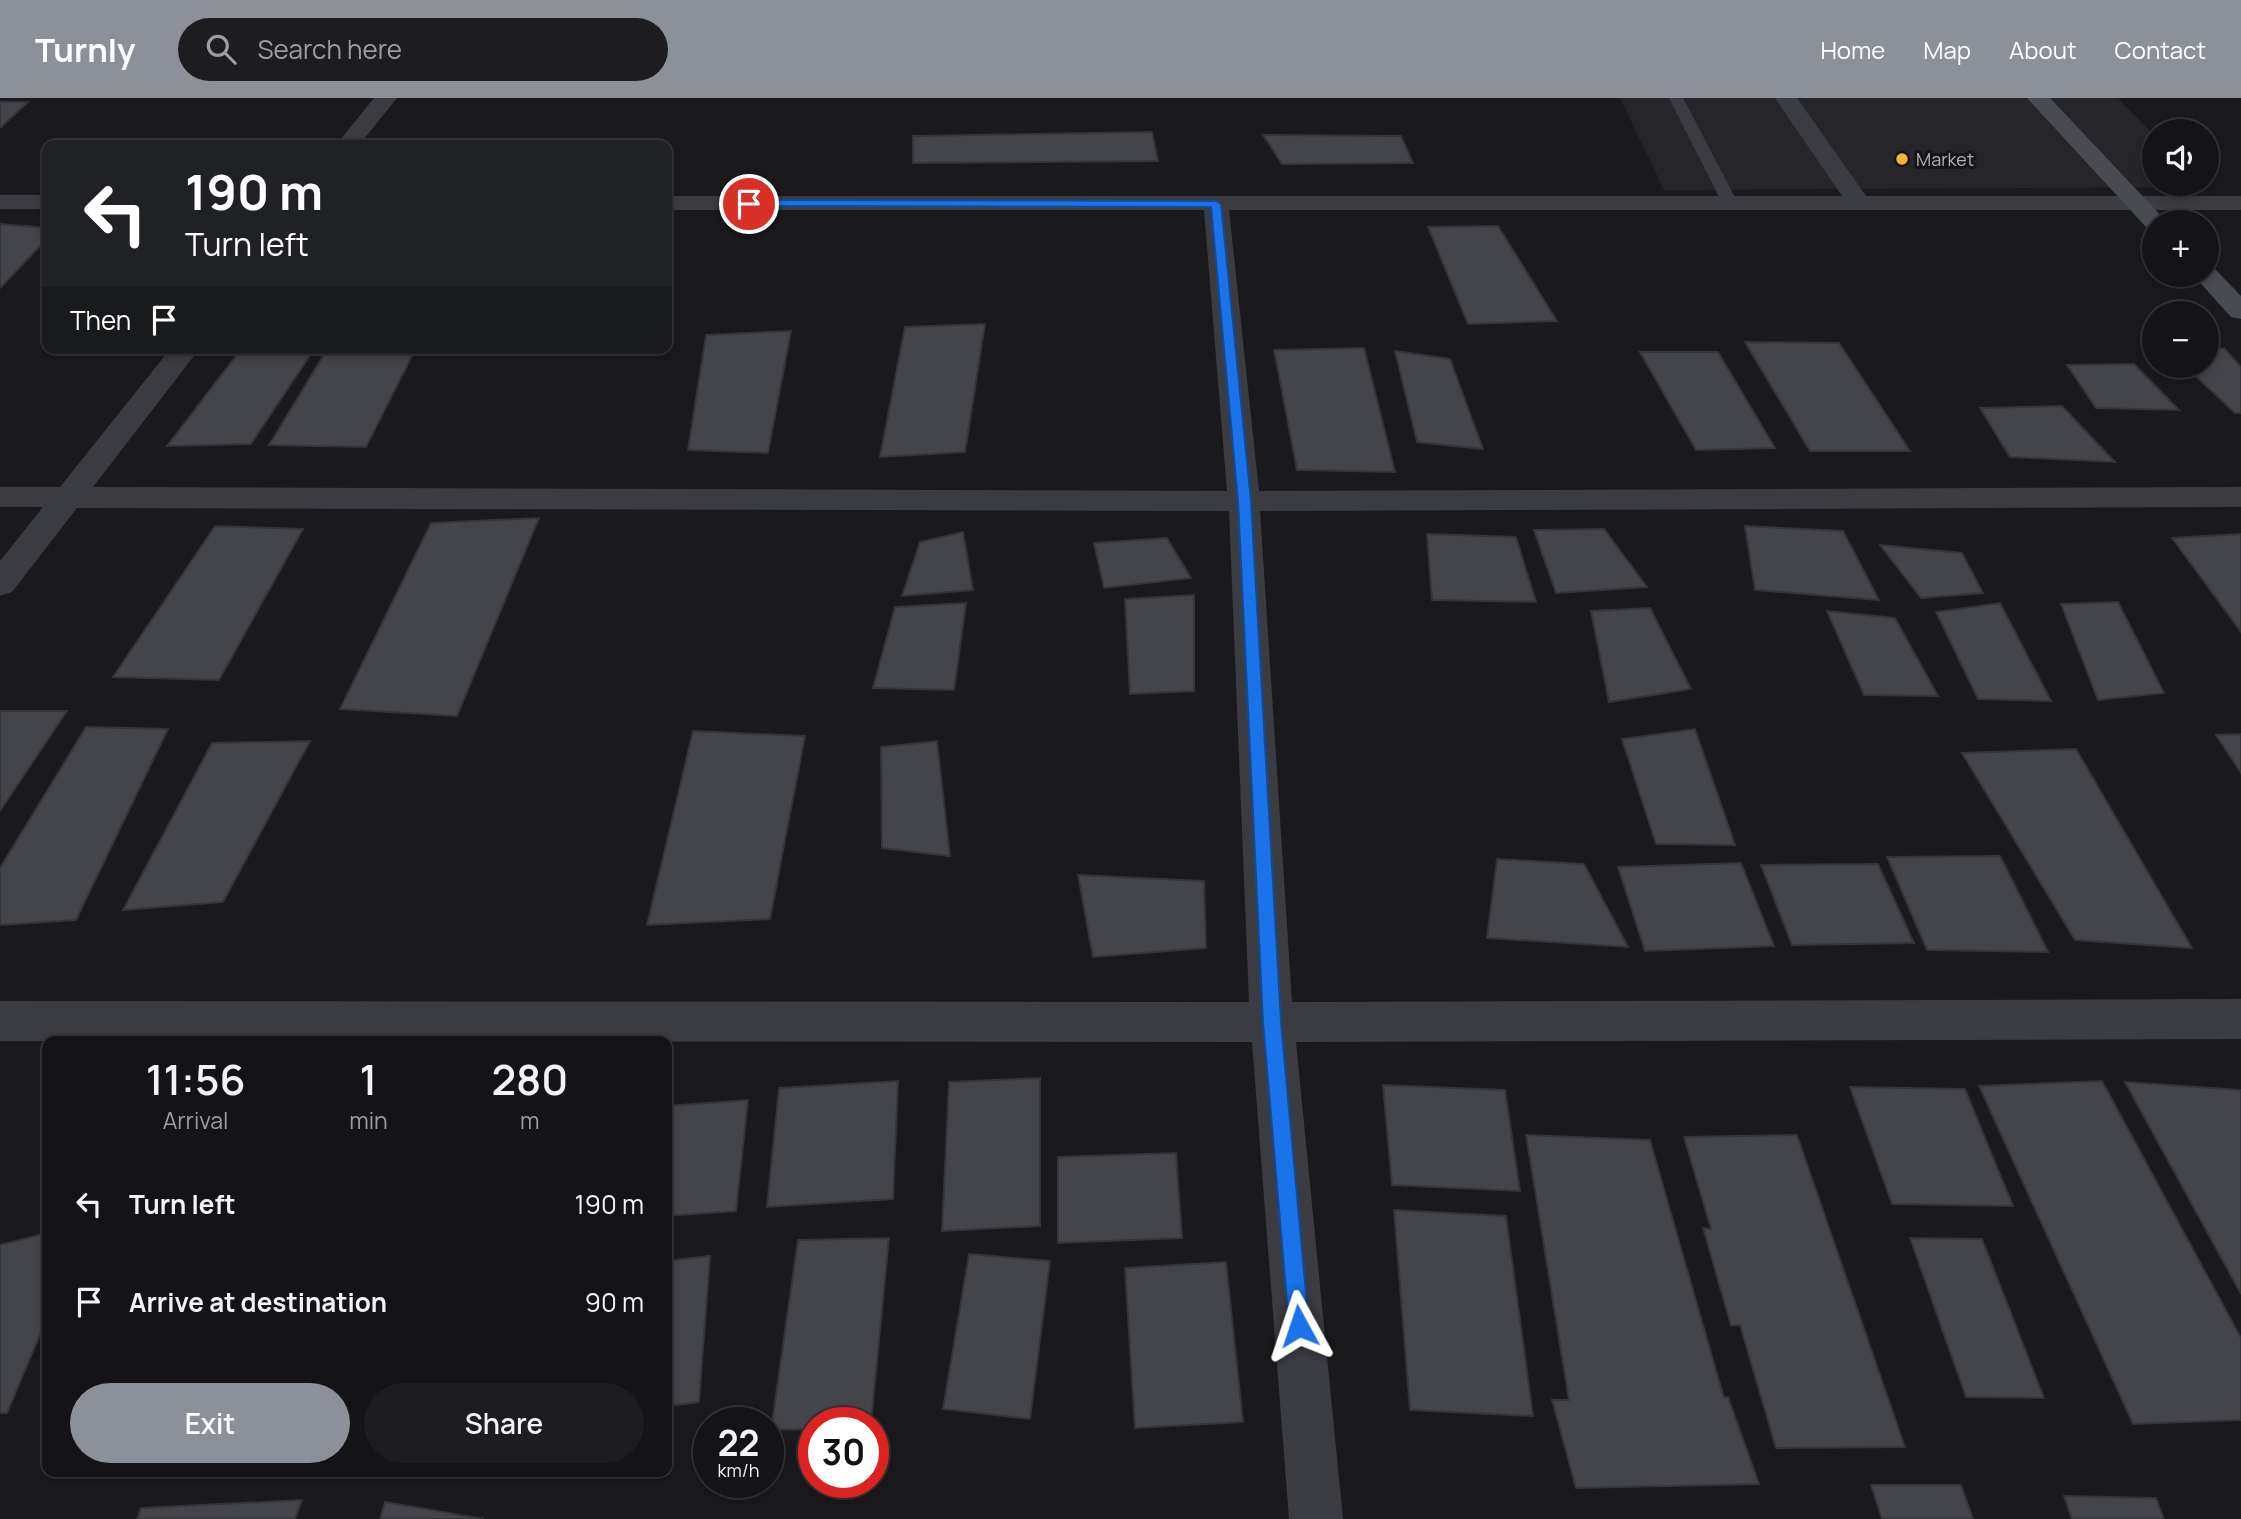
<!DOCTYPE html>
<meta charset="utf-8">
<style>
:root{--surface:#141416;--page:#1d1d1f;--text:#f1f3f6;--muted:#9d9ea1;--line:#333335;--accent:#8c9099}
body{margin:0;font-family:Manrope,sans-serif;background:var(--page);color:var(--text);height:100vh;display:flex;flex-direction:column;font-size:26px;white-space:nowrap}
*{box-sizing:border-box;margin:0}
p{font-size:23px;color:var(--muted)}
.icon{flex:none;width:38px;height:38px;fill:none;stroke:currentColor;stroke-width:2;stroke-linecap:round;stroke-linejoin:round}
.map{position:relative;flex:1;overflow:hidden}
.details{position:absolute;left:42px;top:938px;width:630px;height:441px;display:flex;flex-direction:column;background:var(--surface);border-radius:14px;box-shadow:0 4px 10px #0003,0 0 0 2px var(--line)}
.details>*{flex:none}
.banner{position:absolute;left:42px;top:42px;width:630px;height:214px;border-radius:14px;box-shadow:0 4px 10px #0003,0 0 0 2px var(--line);background:#202124;color:#fff;overflow:hidden}
.buttons{position:absolute;left:2142px;top:21px;display:grid;gap:14px}
.buttons a{display:grid;place-items:center;width:77px;height:77px;border-radius:50%;background:var(--surface);box-shadow:0 4px 10px #0003,0 0 0 2px var(--line);font-size:35px}
.speed{position:absolute;left:693px;top:1309px;display:flex;gap:14px;font-size:35px;font-weight:700;text-align:center}
.speed>*{display:grid;place-content:center;width:91px;height:91px;border-radius:50%;background:var(--surface);box-shadow:0 4px 10px #0003,0 0 0 2px var(--line);line-height:1}
.speed small{font-size:18px;font-weight:400}
.speed .limit{border:10px solid #d22;background:#fff;color:#111}
.pin{position:absolute;display:grid;place-items:center;width:60px;height:60px;color:#fff;margin:-30px;border:4px solid #fff;border-radius:50%;box-shadow:0 2px 7px #0007}
.me{position:absolute;width:77px;margin:-38px;rotate:355deg;stroke-linejoin:round;filter:drop-shadow(0 0 5px #0008)}
.turn{display:flex;align-items:center;gap:24px;height:147px;padding:0 28px;font-size:32px}
.turn .icon{width:91px;height:91px;stroke-width:2.5}
.turn b{display:block;font-size:49px;line-height:60px}
.then{display:flex;align-items:center;height:66px;padding:0 28px;background:#0003;gap:14px;font-size:26px}
.eta{display:flex;justify-content:space-evenly;align-items:center;height:119px;text-align:center}
.eta b{font-size:42px;font-weight:600;line-height:49px}
.action{display:flex;gap:14px;margin-top:auto;padding:14px 28px}
.action a{flex:1;height:80px;border-radius:42px;background:var(--accent);color:#fff;font-size:28px;font-weight:600;line-height:80px;text-align:center}
.action a+a{background:var(--page);color:var(--text)}
ul{padding:0;list-style:none}
li{display:flex;align-items:center;gap:21px;height:98px;padding:0 28px}
li div{flex:1}
li b{display:block;font-size:26px}
li em{font-style:normal}
header{display:flex;align-items:center;gap:42px;box-sizing:border-box;height:98px;padding:0 35px;background:var(--accent);color:#fff}
header strong{font-size:33px}
nav{display:flex;gap:38px;margin-inline-start:auto;font-size:24px}
.search{width:490px;height:63px;background:var(--page);display:flex;align-items:center;gap:18px;box-sizing:border-box;padding:0 24px;border-radius:38px;color:var(--muted);font-size:26px}
.map>svg:first-child{display:block}
.built{fill:#26262a}
.building{fill:#44454a;stroke:#343439;stroke-width:2}
.lines{fill:none;stroke-linecap:round;stroke-linejoin:round}
.lane{fill:#3b3c42;fill-rule:evenodd}
.street{fill:#3b3c42;fill-rule:evenodd}
.secondary{fill:#494b52;fill-rule:evenodd}
.route{fill:#1a73e8;stroke:#114b97;stroke-width:2}
.poi-dot{fill:#f6b339;stroke:#151518;stroke-width:2.5}
.labels{text-anchor:middle;dominant-baseline:central;stroke-width:6;stroke-linejoin:round;paint-order:stroke}
.far-poi-label{font-size:18px;fill:#adb2bc;stroke:#151518;text-anchor:start}
</style>
<header>
<strong>Turnly</strong>
<div class="search"><svg class="icon" aria-label="search" viewBox="0 0 24 24"><circle cx="10" cy="10" r="6"/><path d="M15 15l6 6"/></svg>Search here</div>
<nav><a>Home</a><a>Map</a><a>About</a><a>Contact</a></nav>
</header>
<div class="map">
<svg width="2241" height="1421" viewBox="0 0 2241 1421">
<rect width="100%" height="100%" fill="#1a1a1d"/>
<path class="built" d="M 1620,0 L 2118,0 L 2154,37 L 2154,86 L 2201,86 L 2205,89 L 1664,92 Z"/>
<path class="building" d="M 0,4 L 28,4 L 0,30 Z
M 1152,34 L 1158,63 L 913,65 L 913,38 Z
M 1263,37 L 1401,38 L 1413,65 L 1282,66 Z
M 0,126 L 47,130 L 47,141 L 0,190 Z
M 1498,128 L 1557,223 L 1468,226 L 1428,129 Z
M 985,226 L 965,354 L 880,359 L 905,229 Z
M 791,233 L 768,355 L 688,352 L 706,237 Z
M 1745,244 L 1839,245 L 1910,353 L 1810,353 Z
M 242,250 L 315,250 L 251,346 L 167,348 Z
M 328,250 L 416,250 L 366,349 L 269,347 Z
M 1364,250 L 1395,374 L 1297,372 L 1274,252 Z
M 2224,250 L 2241,269 L 2241,315 L 2235,315 L 2185,268 L 2207,268 L 2207,252 Z
M 1395,253 L 1450,261 L 1483,351 L 1417,344 Z
M 1640,254 L 1718,254 L 1775,350 L 1696,352 Z
M 2134,266 L 2179,312 L 2096,310 L 2067,267 Z
M 2062,308 L 2115,364 L 2010,359 L 1980,310 Z
M 539,420 L 457,618 L 340,611 L 431,425 Z
M 215,428 L 303,431 L 219,582 L 113,579 Z
M 1745,428 L 1843,433 L 1879,502 L 1755,492 Z
M 1604,431 L 1647,489 L 1556,495 L 1534,432 Z
M 963,434 L 973,492 L 902,498 L 920,444 Z
M 1427,436 L 1516,439 L 1536,504 L 1432,502 Z
M 2241,436 L 2241,534 L 2172,440 Z
M 1167,440 L 1191,480 L 1104,490 L 1094,445 Z
M 1880,447 L 1962,455 L 1983,495 L 1921,500 Z
M 1194,497 L 1194,593 L 1130,596 L 1125,501 Z
M 2118,504 L 2164,595 L 2098,602 L 2061,506 Z
M 966,505 L 954,592 L 873,590 L 895,509 Z
M 2000,505 L 2051,603 L 1978,601 L 1936,514 Z
M 1650,510 L 1691,591 L 1609,604 L 1591,513 Z
M 1827,513 L 1895,520 L 1938,598 L 1864,597 Z
M 0,613 L 67,613 L 0,713 Z
M 86,629 L 168,631 L 76,822 L 0,827 L 0,770 Z
M 1695,631 L 1735,747 L 1656,746 L 1622,641 Z
M 693,633 L 805,638 L 770,821 L 647,827 Z
M 2241,636 L 2241,675 L 2216,637 Z
M 310,643 L 223,804 L 123,812 L 212,645 Z
M 937,643 L 950,758 L 882,750 L 881,649 Z
M 2076,651 L 2192,850 L 2075,842 L 1962,655 Z
M 2000,758 L 2048,854 L 1927,852 L 1887,759 Z
M 1497,761 L 1584,766 L 1628,849 L 1487,840 Z
M 1741,765 L 1774,848 L 1645,853 L 1618,769 Z
M 1878,766 L 1914,845 L 1792,847 L 1761,767 Z
M 1078,777 L 1204,783 L 1206,850 L 1093,859 Z
M 1040,980 L 1040,1128 L 942,1133 L 949,984 Z
M 898,983 L 893,1101 L 767,1109 L 779,990 Z
M 2102,983 L 2241,1240 L 2241,1322 L 2133,1326 L 1979,988 Z
M 2125,984 L 2241,992 L 2241,1196 Z
M 1383,987 L 1505,992 L 1520,1093 L 1392,1087 Z
M 1850,989 L 1965,991 L 2013,1108 L 1892,1106 Z
M 748,1002 L 736,1113 L 667,1118 L 667,1008 Z
M 1526,1037 L 1650,1042 L 1724,1300 L 1728,1299 L 1759,1386 L 1576,1390 L 1552,1302 L 1569,1302 Z
M 1797,1037 L 1905,1349 L 1776,1350 L 1740,1227 L 1731,1228 L 1703,1130 L 1711,1131 L 1684,1039 Z
M 1176,1055 L 1182,1140 L 1058,1145 L 1058,1059 Z
M 1394,1112 L 1506,1118 L 1533,1318 L 1410,1312 Z
M 47,1135 L 47,1220 L 7,1315 L 0,1315 L 0,1147 Z
M 889,1140 L 871,1325 L 814,1325 L 814,1331 L 771,1332 L 798,1142 Z
M 1910,1140 L 1982,1141 L 2044,1300 L 1966,1299 Z
M 969,1156 L 1050,1163 L 1030,1321 L 943,1311 Z
M 710,1158 L 699,1304 L 667,1308 L 667,1163 Z
M 1226,1164 L 1243,1324 L 1135,1330 L 1125,1170 Z
M 1871,1387 L 1961,1387 L 1973,1421 L 1882,1421 Z
M 2064,1398 L 2156,1400 L 2164,1421 L 2072,1421 Z
M 302,1402 L 295,1421 L 137,1421 L 141,1410 Z
M 385,1404 L 484,1421 L 380,1421 Z"/>
<g class="lines">
<path class="lane" d="M 1669,0 L 1683,0 L 1738,105 L 1736,108 L 1730,110 L 1722,105 Z"/>
<path class="street" d="M 374,0 L 397,0 L 359,47 L 336,47 Z
M 1775,0 L 1797,0 L 1866,98 L 2241,98 L 2241,112 L 1229,112 L 1259,393 L 2241,389 L 2241,409 L 1260,413 L 1292,904 L 2241,901 L 2241,941 L 1296,944 L 1343,1421 L 1289,1421 L 1252,944 L 0,943 L 0,903 L 1249,904 L 1229,413 L 77,410 L 12,494 L 0,498 L 0,463 L 43,409 L 0,409 L 0,389 L 60,389 L 171,250 L 200,250 L 93,389 L 1227,393 L 1204,112 L 667,112 L 667,98 L 1842,98 Z
M 0,97 L 47,97 L 47,111 L 0,111 Z"/>
<path class="secondary" d="M 2027,0 L 2050,0 L 2167,124 L 2154,124 L 2154,131 L 2146,129 Z
M 2207,169 L 2215,171 L 2241,198 L 2241,221 L 2231,219 L 2193,177 L 2207,177 Z"/>
</g>
<path class="route" d="M 749,102 L 1216,103 L 1221,106 L 1251,403 L 1281,924 L 1309,1228 L 1306,1235 L 1299,1238 L 1292,1235 L 1289,1228 L 1263,924 L 1238,403 L 1211,109 L 746,108 L 746,103 Z"/>
<circle class="poi-dot" cx="1902" cy="61" r="7"/>
<g class="labels">
<g class="far-poi-label">
<text x="1916" y="61">Market</text>
</g>
</g>
</svg>
<div class="buttons">
<a><svg class="icon" aria-label="sound" viewBox="0 0 24 24"><path d="M4 9h4l5-4v14l-5-4H4zM17 9q2 3 0 6"/></svg></a>
<a>+</a>
<a>−</a>
</div>
<div class="speed"><div>22<small>km/h</small></div><div class="limit">30</div></div>
<div class="pin" style="left:749px;top:106px;background:#d93025"><svg class="icon" aria-label="arrive" viewBox="0 0 24 24"><path d="M6 21V4h12l-3 4 3 4H6"/></svg></div>
<svg class="me" style="left:1299px;top:1228px" viewBox="-20 -20 40 40"><path d="M0-17L14 15 0 8-14 15z" fill="#1a73e8" stroke="#fff" stroke-width="4"/></svg>
<div class="banner">
<div class="turn"><svg class="icon" aria-label="left" viewBox="0 0 24 24"><path d="M17 20v-9H6M10 6l-5 5 5 5"/></svg><div><b>190 m</b>Turn left</div></div>
<div class="then">Then<svg class="icon" aria-label="arrive" viewBox="0 0 24 24"><path d="M6 21V4h12l-3 4 3 4H6"/></svg></div>
</div>
<section class="details">
<div class="eta">
<div><b>11:56</b><p>Arrival</p></div>
<div><b>1</b><p>min</p></div>
<div><b>280</b><p>m</p></div>
</div>
<ul>
<li><svg class="icon" aria-label="left" viewBox="0 0 24 24"><path d="M17 20v-9H6M10 6l-5 5 5 5"/></svg><div><b>Turn left</b></div><em>190 m</em></li>
<li><svg class="icon" aria-label="arrive" viewBox="0 0 24 24"><path d="M6 21V4h12l-3 4 3 4H6"/></svg><div><b>Arrive at destination</b></div><em>90 m</em></li>
</ul>
<div class="action"><a>Exit</a><a>Share</a></div>
</section>
</div>
